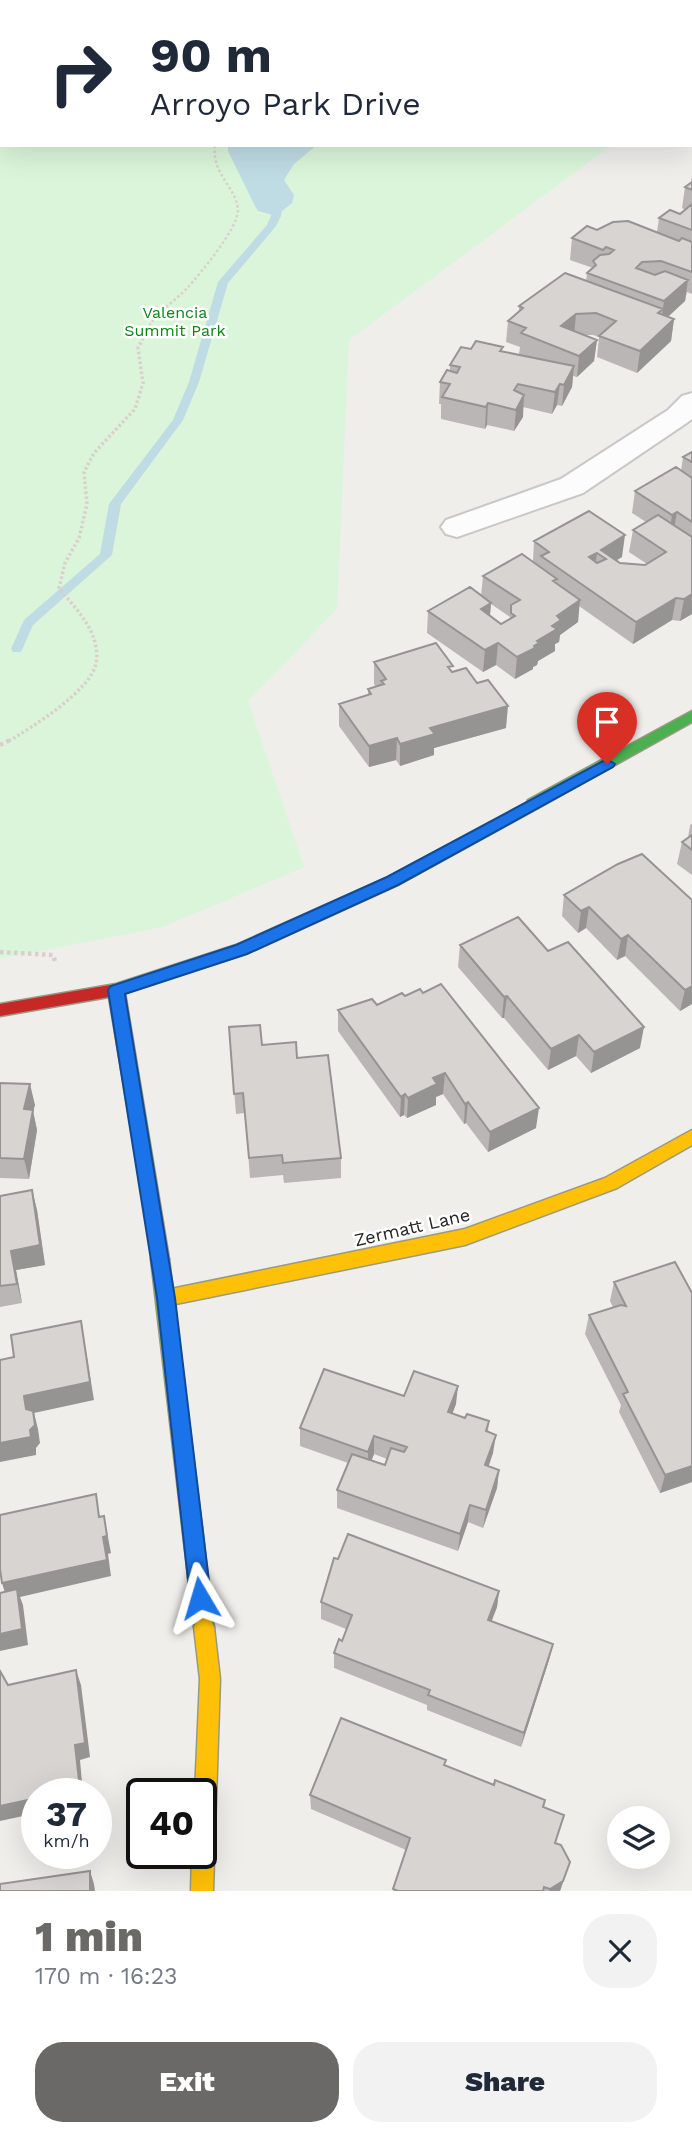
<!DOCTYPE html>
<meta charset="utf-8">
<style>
:root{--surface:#fff;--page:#f2f2f3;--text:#1f2937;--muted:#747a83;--accent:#6a6968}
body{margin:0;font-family:"Work Sans",sans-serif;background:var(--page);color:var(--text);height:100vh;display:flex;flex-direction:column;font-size:26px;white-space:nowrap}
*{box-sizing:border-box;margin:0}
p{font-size:23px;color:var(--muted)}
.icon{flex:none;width:38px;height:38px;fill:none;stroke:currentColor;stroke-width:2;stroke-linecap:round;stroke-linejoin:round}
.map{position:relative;height:1891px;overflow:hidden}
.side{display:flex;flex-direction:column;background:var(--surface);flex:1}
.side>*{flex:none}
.guide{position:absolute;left:0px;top:0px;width:693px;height:147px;box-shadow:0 7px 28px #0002;background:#fff;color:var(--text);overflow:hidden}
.controls{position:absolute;left:607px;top:1806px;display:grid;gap:14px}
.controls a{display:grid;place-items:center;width:63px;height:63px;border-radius:50%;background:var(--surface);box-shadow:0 7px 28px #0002;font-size:35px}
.speed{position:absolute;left:21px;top:1778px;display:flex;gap:14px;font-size:35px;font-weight:700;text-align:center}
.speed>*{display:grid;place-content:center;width:91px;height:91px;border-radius:50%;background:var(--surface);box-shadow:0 7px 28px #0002;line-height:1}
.speed small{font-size:18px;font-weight:400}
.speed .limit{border:4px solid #111;border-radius:10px;background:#fff;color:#111}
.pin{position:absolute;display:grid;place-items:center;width:60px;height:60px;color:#fff;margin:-72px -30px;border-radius:50% 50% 50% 0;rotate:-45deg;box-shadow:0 0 7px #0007}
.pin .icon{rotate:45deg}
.me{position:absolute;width:77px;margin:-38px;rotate:353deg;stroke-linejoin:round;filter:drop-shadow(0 0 5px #0008)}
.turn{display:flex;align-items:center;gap:24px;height:147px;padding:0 35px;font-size:32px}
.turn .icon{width:91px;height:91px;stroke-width:2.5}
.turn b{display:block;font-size:49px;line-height:60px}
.round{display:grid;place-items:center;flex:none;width:74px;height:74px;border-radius:28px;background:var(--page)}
.summary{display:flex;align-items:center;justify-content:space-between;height:119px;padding:0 35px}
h1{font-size:42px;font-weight:800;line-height:52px;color:var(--accent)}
.primary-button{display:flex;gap:14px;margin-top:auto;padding:14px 35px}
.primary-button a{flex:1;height:80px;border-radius:28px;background:var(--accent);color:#fff;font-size:28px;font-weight:800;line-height:80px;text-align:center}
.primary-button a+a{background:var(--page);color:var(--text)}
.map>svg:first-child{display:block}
.park{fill:#daf5da}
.water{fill:#bfdbe3}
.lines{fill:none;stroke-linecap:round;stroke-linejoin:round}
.stream{fill:#bfdbe3;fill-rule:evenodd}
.street-casing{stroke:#c9c8c7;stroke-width:4}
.fast-casing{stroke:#999a82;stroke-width:3}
.slow-casing{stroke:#999a82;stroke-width:3}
.jam-casing{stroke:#999a82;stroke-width:3}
.path-far2{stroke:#dccecd;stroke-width:2.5;stroke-dasharray:2.5 2.5;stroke-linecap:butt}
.path-far1{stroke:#dccecd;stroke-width:3.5;stroke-dasharray:2.5 2.5;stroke-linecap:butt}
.path{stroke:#dccecd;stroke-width:4.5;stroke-dasharray:3.5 3.5;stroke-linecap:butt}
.street{fill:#fdfcfc;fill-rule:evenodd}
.fast{fill:#4caf50;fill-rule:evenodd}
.slow{fill:#ffc107;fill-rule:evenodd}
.jam{fill:#c62828;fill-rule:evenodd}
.wall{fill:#b9b6b5;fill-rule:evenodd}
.shaded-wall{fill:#969493}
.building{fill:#d7d4d2;stroke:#969493;stroke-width:2;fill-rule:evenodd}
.route{fill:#1a73e8;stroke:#114b97;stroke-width:2}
.labels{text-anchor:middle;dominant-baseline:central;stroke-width:5;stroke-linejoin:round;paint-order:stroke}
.far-park-label{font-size:16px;fill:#0c8416;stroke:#fff}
.street-label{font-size:18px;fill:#222;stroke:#fff}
</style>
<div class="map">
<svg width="692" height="1891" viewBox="0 0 692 1891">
<rect width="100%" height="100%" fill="#f0eeeb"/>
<path class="park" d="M 135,0 L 692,0 L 692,26 L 691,28 L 691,2 Z
M 0,88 L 2,145 L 612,145 L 349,340 L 337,609 L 248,701 L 304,867 L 163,927 L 0,959 Z"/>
<path class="water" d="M 228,145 L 317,145 L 294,164 L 284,180 L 294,195 L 292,203 L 276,216 L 258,211 L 255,206 L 228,151 Z"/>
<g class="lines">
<path class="stream" d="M 415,0 L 423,0 L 414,2 Z
M 275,196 L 283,198 L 281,216 L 276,226 L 228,283 L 199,382 L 183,420 L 121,504 L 112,555 L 33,625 L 21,652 L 13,652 L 11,649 L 24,620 L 100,554 L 109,504 L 173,420 L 189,382 L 218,282 L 267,225 L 271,216 Z"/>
<defs>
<path id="street" d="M 692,393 L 692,419 L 688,422 L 583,493 L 457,537 L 446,534 L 441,527 L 446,520 L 561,479 L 668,410 L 682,396 Z"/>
<path id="fast" d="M 692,711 L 692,722 L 538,808 L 533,809 L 526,804 L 528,800 Z
M 160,1251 L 166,1253 L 169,1259 L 214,1627 L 211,1634 L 204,1637 L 197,1634 L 194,1627 L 151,1259 L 154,1253 Z"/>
<path id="slow" d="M 692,1130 L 692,1145 L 617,1188 L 465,1245 L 166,1306 L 160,1304 L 157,1298 L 160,1292 L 166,1290 L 465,1229 L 605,1178 Z
M 204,1617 L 211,1620 L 214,1627 L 220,1679 L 213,1891 L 191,1891 L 192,1853 L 201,1853 L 201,1794 L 195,1794 L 200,1679 L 194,1627 L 197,1620 Z"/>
<path id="jam" d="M 533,799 L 538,800 L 540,804 L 538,808 L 398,885 L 248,953 L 125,993 L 169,1259 L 166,1265 L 160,1267 L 154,1265 L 109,997 L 0,1016 L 0,1004 L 116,984 L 236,945 L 388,877 Z"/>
</defs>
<use href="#street" class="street-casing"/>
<use href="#fast" class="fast-casing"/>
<use href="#slow" class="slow-casing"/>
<use href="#jam" class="jam-casing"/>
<path class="path-far2" d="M 147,330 C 156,311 174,303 188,287 C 201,273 238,228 238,210 C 237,188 211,174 215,145"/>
<path class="path-far1" d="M 9,741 C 32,727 91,691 96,663 C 98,655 96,644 93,636 C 86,618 71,603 59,588 L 65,563 L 79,538 L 87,504 L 84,472 L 94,453 L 135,409 L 143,383 L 138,348 L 148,328"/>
<path class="path" d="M 0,745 L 12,739
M 0,952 L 53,955 L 55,961"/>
<use href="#street" class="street"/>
<use href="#fast" class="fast"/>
<use href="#slow" class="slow"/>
<use href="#jam" class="jam"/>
</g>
<path class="wall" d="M 0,0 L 116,0 L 116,2 L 2,2 L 2,62 L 0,63 Z
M 692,176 L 692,294 L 687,292 L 685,301 L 668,317 L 674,319 L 671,341 L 637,373 L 597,357 L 599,337 L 593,335 L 584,335 L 597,340 L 594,361 L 577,377 L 573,376 L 572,387 L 562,406 L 557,405 L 552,414 L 523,407 L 523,417 L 514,431 L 487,425 L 485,429 L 441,419 L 441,404 L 439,404 L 440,382 L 450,371 L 450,365 L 471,349 L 503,352 L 522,356 L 519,354 L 520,347 L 506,342 L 508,321 L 519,312 L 519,306 L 586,281 L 587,273 L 593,268 L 570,260 L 572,238 L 597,230 L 657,232 L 659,218 L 680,214 L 685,210 L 682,208 L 685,187 L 691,182 Z
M 692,452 L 692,614 L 680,621 L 672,620 L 633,644 L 579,606 L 578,622 L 560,635 L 559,642 L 555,644 L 555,651 L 538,661 L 537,665 L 533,667 L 533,669 L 515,679 L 496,665 L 483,672 L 427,633 L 428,611 L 481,596 L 483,576 L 533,562 L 534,541 L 622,557 L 617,560 L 620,563 L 645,565 L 647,564 L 629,552 L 633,530 L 646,522 L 632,513 L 635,491 L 681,471 L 683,457 ZM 491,604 L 510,617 L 510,619 L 501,624 L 490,616 Z
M 374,662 L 453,672 L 506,728 L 434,748 L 434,755 L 400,766 L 396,760 L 369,767 L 339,726 L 339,704 L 368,695 L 368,689 L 376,687 L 374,684 Z
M 692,824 L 692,875 L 677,864 L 682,842 L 688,838 L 690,825 Z
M 618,864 L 692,1004 L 680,1011 L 625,956 L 617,960 L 586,928 L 578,933 L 562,916 L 564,895 Z
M 460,945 L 548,951 L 640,1048 L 591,1073 L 576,1056 L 548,1070 L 504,1018 L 502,1018 L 458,967 Z
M 338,1010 L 536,1128 L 488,1152 L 466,1123 L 464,1124 L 443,1094 L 436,1097 L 436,1105 L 407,1118 L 404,1115 L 400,1117 L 338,1031 Z
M 229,1027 L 262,1045 L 297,1058 L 341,1158 L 341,1178 L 284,1183 L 283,1175 L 250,1178 L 245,1113 L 236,1114 Z
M 0,1083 L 35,1105 L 33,1111 L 37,1130 L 29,1179 L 0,1178 Z
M 32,1190 L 37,1210 L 45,1265 L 16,1270 L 22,1303 L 0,1307 L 0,1196 Z
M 675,1262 L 692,1482 L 660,1493 L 619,1412 L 621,1405 L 585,1334 L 589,1315 L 613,1307 L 610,1301 L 614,1282 Z
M 404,1396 L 456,1404 L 452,1414 L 465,1418 L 489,1421 L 488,1432 L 493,1453 L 488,1466 L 499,1470 L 497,1488 L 483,1528 L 468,1522 L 458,1551 L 337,1508 L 337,1490 L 348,1463 L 300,1446 L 300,1428 ZM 374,1454 L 387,1459 L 385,1465 L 371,1461 Z
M 499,1591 L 497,1607 L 491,1621 L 553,1644 L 549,1660 L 521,1747 L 427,1710 L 427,1705 L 334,1668 L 334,1653 L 342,1641 L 346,1629 L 321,1619 L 321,1602 Z
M 446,1766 L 543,1807 L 555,1843 L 570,1862 L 560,1891 L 393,1891 L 406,1850 L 311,1809 L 310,1795 Z"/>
<path class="shaded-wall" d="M 67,0 L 97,0 L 97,2 L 64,2 Z
M 104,0 L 116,0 L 116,2 L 104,2 Z
M 0,27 L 2,27 L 2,62 L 0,63 Z
M 688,280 L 685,301 L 661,323 L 664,301 Z
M 576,314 L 574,336 L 561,326 Z
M 674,319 L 671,341 L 637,373 L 640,351 Z
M 597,340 L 594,361 L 577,377 L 579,356 Z
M 574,366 L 572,387 L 562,406 L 564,385 Z
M 560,384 L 557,405 L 552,414 L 555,392 Z
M 524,395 L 523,417 L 514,431 L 516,410 Z
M 488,403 L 487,425 L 485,429 L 486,407 Z
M 677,512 L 673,534 L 669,537 L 672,515 Z
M 625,535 L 622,557 L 605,567 L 606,559 L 601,550 Z
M 597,553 L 594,575 L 589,557 Z
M 692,594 L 692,614 L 680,621 L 684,599 Z
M 676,598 L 672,620 L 633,644 L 636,622 Z
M 580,600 L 578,622 L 560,635 L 559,642 L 555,644 L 555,651 L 538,661 L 537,665 L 533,667 L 533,669 L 515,679 L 517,657 L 537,641 L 552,626 L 557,616 Z
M 491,603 L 489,625 L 481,609 Z
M 498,643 L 496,665 L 483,672 L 485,650 Z
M 508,706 L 506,728 L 434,748 L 434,755 L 400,766 L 400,744 L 430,728 Z
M 397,738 L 396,760 L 369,767 L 369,746 Z
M 589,907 L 586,928 L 578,933 L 581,911 Z
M 628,935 L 625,956 L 617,960 L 621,939 Z
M 692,986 L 692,1004 L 680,1011 L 685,990 Z
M 507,996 L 504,1018 L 502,1018 L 504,997 Z
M 644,1027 L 640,1048 L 591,1073 L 594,1052 Z
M 579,1035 L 576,1056 L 548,1070 L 551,1049 Z
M 445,1073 L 443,1094 L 436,1097 L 436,1105 L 407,1118 L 408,1098 L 433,1078 Z
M 30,1084 L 35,1105 L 33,1111 L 37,1130 L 29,1179 L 24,1159 L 24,1109 Z
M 405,1094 L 404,1115 L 400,1117 L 401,1097 Z
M 468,1102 L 466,1123 L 464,1124 L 465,1104 Z
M 539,1108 L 536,1128 L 488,1152 L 490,1132 Z
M 32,1190 L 37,1210 L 45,1265 L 16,1270 L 22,1303 L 17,1284 L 11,1251 Z
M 81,1321 L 94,1400 L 34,1413 L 38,1429 L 40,1443 L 36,1448 L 36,1455 L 0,1462 L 0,1443 L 26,1409 L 24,1396 Z
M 458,1386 L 456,1404 L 446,1430 L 448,1412 Z
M 496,1435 L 493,1453 L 483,1483 L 485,1465 Z
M 374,1436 L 374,1454 L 368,1470 L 368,1452 Z
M 692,1466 L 692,1482 L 660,1493 L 665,1475 Z
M 499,1470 L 497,1488 L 483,1528 L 486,1510 Z
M 470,1505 L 468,1522 L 458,1551 L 460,1534 Z
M 104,1516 L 111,1553 L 108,1554 L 111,1576 L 20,1597 L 23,1605 L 28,1645 L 0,1651 L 0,1634 L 7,1600 L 2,1583 L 103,1537 Z
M 499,1591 L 497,1607 L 486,1636 L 488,1620 Z
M 553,1644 L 549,1660 L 521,1747 L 524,1733 Z
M 76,1670 L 81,1685 L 90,1757 L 80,1760 L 83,1794 L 57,1794 L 75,1745 Z
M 37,1798 L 37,1813 L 0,1821 L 0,1806 Z
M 570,1862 L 560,1891 L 549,1891 L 550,1889 Z
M 90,1871 L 94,1884 L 95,1891 L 90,1891 Z"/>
<path class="building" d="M 0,0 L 8,0 L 9,2 L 2,2 L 2,27 L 0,27 Z
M 48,0 L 67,0 L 64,2 L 55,2 Z
M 692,182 L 692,190 L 685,187 Z
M 692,204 L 692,230 L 659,218 L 670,210 L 680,214 Z
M 628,221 L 679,241 L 682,238 L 692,242 L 692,272 L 661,261 L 642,262 L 636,268 L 655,275 L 665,271 L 688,280 L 664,301 L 587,273 L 596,265 L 593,261 L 600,255 L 609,254 L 614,250 L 606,247 L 603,250 L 572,238 L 587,226 L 597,230 L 613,222 Z
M 565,273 L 663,309 L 658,313 L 674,319 L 640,351 L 599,336 L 616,321 L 596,313 L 576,314 L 561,326 L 597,340 L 579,356 L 521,333 L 526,328 L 508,321 L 523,308 L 519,306 Z
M 476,341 L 503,347 L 500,351 L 574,366 L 564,385 L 560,384 L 555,392 L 518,384 L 514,390 L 524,395 L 516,410 L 488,403 L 486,407 L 442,397 L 450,384 L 440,382 L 447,370 L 457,373 L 460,367 L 450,365 L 461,347 L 471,349 Z
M 692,452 L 692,462 L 683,457 Z
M 676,467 L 692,478 L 692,522 L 677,512 L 672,515 L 635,491 Z
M 589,511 L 625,535 L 601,550 L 620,563 L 645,565 L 666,552 L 633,530 L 658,515 L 692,537 L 692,594 L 684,599 L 676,598 L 636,622 L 541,556 L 549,552 L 534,541 ZM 597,553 L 606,559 L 597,563 L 589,557 Z
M 522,554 L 557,579 L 553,581 L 580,600 L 557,616 L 561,620 L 552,626 L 557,629 L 537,641 L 539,643 L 534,646 L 535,648 L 517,657 L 498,643 L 485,650 L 428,611 L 470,587 L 491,603 L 481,609 L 501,624 L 515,616 L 511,613 L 511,605 L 520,600 L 483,576 Z
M 436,643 L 453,666 L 448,667 L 452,672 L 466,668 L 477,683 L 488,680 L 508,706 L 430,728 L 435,734 L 400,744 L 397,738 L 369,746 L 339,704 L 371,694 L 368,689 L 384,684 L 381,681 L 386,679 L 374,662 Z
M 692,835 L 692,850 L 682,842 Z
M 642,854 L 692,900 L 692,986 L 685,990 L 628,935 L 621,939 L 589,907 L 581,911 L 564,895 L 618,864 Z
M 518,917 L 548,951 L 568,942 L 644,1027 L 594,1052 L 579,1035 L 551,1049 L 507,996 L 504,997 L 460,945 Z
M 441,984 L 539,1108 L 490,1132 L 468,1102 L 465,1104 L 445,1073 L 433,1078 L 437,1084 L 408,1098 L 405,1094 L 401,1097 L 338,1010 L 372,999 L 377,1005 L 402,993 L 405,996 L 420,989 L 423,993 Z
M 260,1025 L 262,1045 L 296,1042 L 297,1058 L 328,1055 L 341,1158 L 283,1163 L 282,1155 L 249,1158 L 243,1093 L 234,1094 L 229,1027 Z
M 0,1083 L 30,1084 L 24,1109 L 33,1110 L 24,1159 L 0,1158 Z
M 32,1190 L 40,1245 L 11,1251 L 17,1284 L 0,1286 L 0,1196 Z
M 675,1262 L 692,1293 L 692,1466 L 665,1475 L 623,1394 L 628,1392 L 589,1315 L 621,1305 L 626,1306 L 614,1282 Z
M 81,1321 L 90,1382 L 24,1396 L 26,1409 L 33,1411 L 35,1425 L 30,1430 L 31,1437 L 0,1443 L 0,1360 L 14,1357 L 11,1335 Z
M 324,1369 L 404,1396 L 414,1371 L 458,1386 L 448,1412 L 465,1418 L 467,1414 L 489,1421 L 486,1431 L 496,1435 L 485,1465 L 499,1470 L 486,1510 L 470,1505 L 460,1534 L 337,1490 L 352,1454 L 385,1465 L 391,1448 L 404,1452 L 407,1447 L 374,1436 L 368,1452 L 300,1428 Z
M 96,1494 L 99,1517 L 104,1516 L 107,1536 L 103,1537 L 107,1560 L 2,1583 L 0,1569 L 0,1515 Z
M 348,1534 L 499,1591 L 488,1620 L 553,1644 L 524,1733 L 428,1695 L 430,1690 L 334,1653 L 339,1639 L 342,1641 L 352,1615 L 321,1602 L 334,1558 L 338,1559 Z
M 17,1589 L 22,1629 L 0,1634 L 0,1593 Z
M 76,1670 L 85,1743 L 75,1745 L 80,1789 L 57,1794 L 37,1794 L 37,1798 L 0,1806 L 0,1671 L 8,1685 Z
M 341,1718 L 446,1760 L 444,1765 L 494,1785 L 495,1780 L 545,1800 L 543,1807 L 564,1815 L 555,1843 L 561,1845 L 570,1862 L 563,1881 L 550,1889 L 544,1887 L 543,1891 L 398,1891 L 393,1889 L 410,1838 L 310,1795 Z
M 90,1871 L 90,1891 L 0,1891 L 0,1884 Z"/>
<path class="route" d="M 607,759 L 615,764 L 613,767 L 398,885 L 247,954 L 125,994 L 175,1298 L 211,1598 L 208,1605 L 200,1608 L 193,1605 L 190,1598 L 157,1298 L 108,990 L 111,986 L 236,945 L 387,877 Z"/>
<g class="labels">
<g class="far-park-label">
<text x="175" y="312">Valencia<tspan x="175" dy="18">Summit Park</tspan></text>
</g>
<g class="street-label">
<text transform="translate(412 1227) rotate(-13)">Zermatt Lane</text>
</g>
</g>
</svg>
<div class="controls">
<a><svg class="icon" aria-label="layers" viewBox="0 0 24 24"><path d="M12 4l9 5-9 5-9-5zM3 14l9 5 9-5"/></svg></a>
</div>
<div class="speed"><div>37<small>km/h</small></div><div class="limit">40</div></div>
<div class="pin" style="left:607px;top:764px;background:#d93025"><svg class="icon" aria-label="arrive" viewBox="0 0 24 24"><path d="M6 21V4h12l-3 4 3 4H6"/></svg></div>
<svg class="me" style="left:200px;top:1598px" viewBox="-20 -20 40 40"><path d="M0-17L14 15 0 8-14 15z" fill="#1a73e8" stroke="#fff" stroke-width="4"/></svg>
<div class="guide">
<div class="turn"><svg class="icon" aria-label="right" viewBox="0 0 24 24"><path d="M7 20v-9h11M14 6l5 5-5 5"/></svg><div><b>90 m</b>Arroyo Park Drive</div></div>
</div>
</div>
<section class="side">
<div class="summary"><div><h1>1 min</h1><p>170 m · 16:23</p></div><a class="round"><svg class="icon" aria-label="close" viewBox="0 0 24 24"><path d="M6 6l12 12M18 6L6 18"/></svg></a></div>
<div class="primary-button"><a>Exit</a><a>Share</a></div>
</section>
